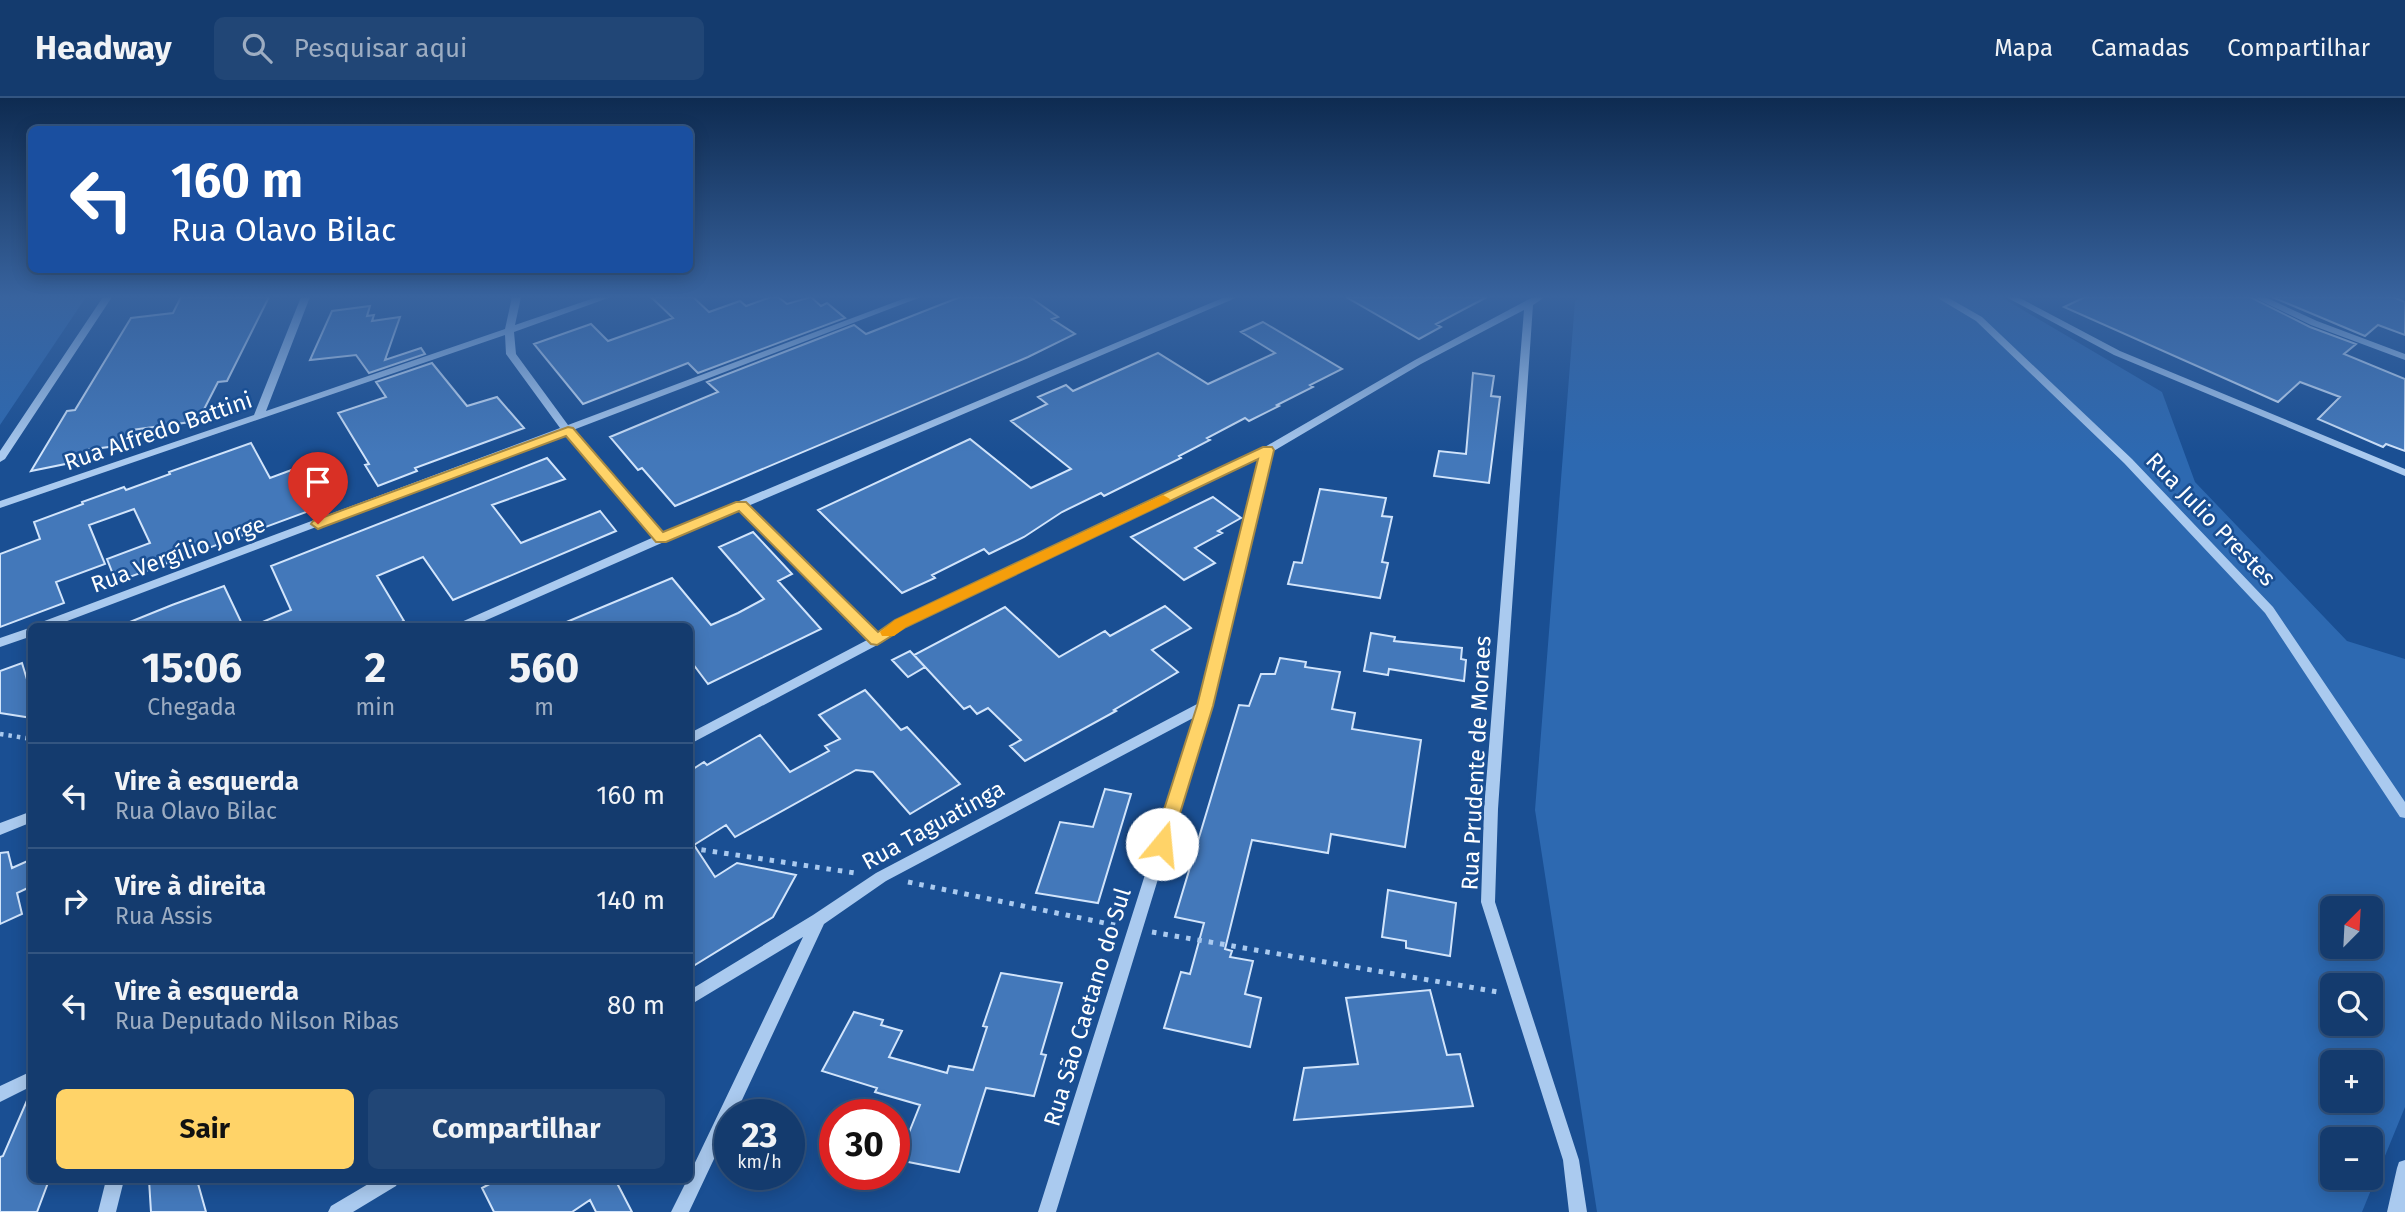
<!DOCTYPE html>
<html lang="pt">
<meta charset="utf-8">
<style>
:root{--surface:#143b6e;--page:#214676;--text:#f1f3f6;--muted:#9dadc2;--line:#335581;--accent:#ffd368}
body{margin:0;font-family:"Fira Sans",sans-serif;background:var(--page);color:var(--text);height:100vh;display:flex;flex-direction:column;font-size:26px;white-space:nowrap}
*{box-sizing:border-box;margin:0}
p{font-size:23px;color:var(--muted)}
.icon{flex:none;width:38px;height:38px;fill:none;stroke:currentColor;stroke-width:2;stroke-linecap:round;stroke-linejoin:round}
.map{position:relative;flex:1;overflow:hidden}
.panel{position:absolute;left:28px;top:525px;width:665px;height:560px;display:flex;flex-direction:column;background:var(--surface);border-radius:10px;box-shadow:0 4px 18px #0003,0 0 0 2px var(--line)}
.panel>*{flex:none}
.guide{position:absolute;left:28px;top:28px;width:665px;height:147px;border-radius:10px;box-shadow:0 4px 18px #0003,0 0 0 2px var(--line);background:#1a4fa0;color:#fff;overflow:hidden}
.needle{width:46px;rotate:24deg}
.tools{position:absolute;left:2320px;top:798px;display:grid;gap:14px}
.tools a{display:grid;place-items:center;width:63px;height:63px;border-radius:10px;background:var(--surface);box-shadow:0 4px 18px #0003,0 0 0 2px var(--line);font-size:35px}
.speed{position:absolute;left:714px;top:1001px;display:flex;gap:14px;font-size:35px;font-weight:700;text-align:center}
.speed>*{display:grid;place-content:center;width:91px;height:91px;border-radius:50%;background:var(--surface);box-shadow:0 4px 18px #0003,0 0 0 2px var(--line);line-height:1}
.speed small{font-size:18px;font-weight:400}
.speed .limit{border:10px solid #d22;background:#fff;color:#111}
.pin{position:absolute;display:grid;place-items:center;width:60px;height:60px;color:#fff;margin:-72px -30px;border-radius:50% 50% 50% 0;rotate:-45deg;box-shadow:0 0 7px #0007}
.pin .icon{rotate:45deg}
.me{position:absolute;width:77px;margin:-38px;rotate:17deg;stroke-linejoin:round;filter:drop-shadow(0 0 5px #0008)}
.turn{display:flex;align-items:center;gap:24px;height:147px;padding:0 28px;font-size:32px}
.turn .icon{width:91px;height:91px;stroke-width:2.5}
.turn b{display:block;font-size:49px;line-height:60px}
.eta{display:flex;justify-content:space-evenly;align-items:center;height:119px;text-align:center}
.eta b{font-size:42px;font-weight:700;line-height:49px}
.button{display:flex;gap:14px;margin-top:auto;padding:14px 28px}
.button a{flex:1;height:80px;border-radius:10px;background:var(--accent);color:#111;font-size:28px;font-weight:700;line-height:80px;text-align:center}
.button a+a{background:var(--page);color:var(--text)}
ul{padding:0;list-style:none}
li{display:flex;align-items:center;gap:21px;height:105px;padding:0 28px;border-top:2px solid var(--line)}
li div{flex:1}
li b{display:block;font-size:26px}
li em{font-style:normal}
header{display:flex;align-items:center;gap:42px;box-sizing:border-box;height:98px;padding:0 35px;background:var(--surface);border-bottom:2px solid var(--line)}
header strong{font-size:33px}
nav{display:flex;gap:38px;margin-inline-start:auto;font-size:24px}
.search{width:490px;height:63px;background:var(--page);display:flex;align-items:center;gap:18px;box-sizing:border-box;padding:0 24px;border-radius:10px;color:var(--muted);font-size:26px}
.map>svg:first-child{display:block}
.green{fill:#2d69b1;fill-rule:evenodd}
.building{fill:#4378ba;stroke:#d1e4fb;stroke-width:2}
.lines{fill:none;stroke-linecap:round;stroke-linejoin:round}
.path-far1{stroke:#aacaef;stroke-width:4.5;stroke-dasharray:3.5 5;stroke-linecap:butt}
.path{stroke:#aacaef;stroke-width:5;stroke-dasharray:4.5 7;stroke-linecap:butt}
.minor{fill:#aacaef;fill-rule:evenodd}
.route{fill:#ffd368;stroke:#a68944;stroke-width:2}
.slow{fill:#f59e0b}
.labels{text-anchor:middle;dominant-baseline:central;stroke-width:5;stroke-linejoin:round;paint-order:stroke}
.street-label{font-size:23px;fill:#fff;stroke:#1a4f93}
</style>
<header>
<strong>Headway</strong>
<div class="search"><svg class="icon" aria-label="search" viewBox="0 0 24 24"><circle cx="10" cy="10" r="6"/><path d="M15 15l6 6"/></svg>Pesquisar aqui</div>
<nav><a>Mapa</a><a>Camadas</a><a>Compartilhar</a></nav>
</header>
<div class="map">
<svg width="2405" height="1114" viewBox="0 0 2405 1114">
<rect width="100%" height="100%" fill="#1a4f93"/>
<path class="green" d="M 0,199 L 86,199 L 0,327 Z
M 1582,199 L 2001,199 L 2162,294 L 2195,384 L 2347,543 L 2405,561 L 2405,1009 L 2362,1114 L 1597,1114 L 1535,712 L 1575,203 ZM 2333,810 L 2371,810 L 2371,849 L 2333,849 ZM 2333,887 L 2371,887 L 2371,926 L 2333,926 ZM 2333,964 L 2371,964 L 2371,1003 L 2333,1003 ZM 2333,1041 L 2371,1041 L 2371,1080 L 2333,1080 Z"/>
<path class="building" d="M 181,199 L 269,199 L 227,283 L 218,284 L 198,323 L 132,332 L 124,347 L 86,352 L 80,363 L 31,373 L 67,313 L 75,312 L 131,220 L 173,215 Z
M 651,199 L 693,199 L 709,214 L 740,203 L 746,208 L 771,199 L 778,199 L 787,206 L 811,199 L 821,208 L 827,205 L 845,220 L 698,275 L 688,265 L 583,306 L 534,246 L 591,226 L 608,243 L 673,220 Z
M 960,199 L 1030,199 L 1058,219 L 1052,221 L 1075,236 L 1028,259 L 675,408 L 642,370 L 638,372 L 610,339 L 718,294 L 707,284 L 854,227 L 866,236 Z
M 1346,199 L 1487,199 L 1436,226 L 1441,229 L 1419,241 Z
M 2085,199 L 2250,199 L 2310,229 L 2356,246 L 2344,256 L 2405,281 L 2405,353 L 2386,346 L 2383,349 L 2318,321 L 2340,299 L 2300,284 L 2278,304 L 2064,209 Z
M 2272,199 L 2393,199 L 2405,204 L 2405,237 L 2378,227 L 2365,238 Z
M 370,208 L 367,218 L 374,217 L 372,223 L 400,219 L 385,262 L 421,250 L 425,256 L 369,275 L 356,257 L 310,262 L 332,213 Z
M 1263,224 L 1342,271 L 1310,287 L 1313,289 L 1277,307 L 1279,308 L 1249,323 L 1245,320 L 1207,340 L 1210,342 L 1179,358 L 1181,360 L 1104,398 L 1101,395 L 1062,414 L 1024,439 L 989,456 L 984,451 L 932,477 L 935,480 L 902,495 L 818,412 L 970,341 L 1031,390 L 1071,371 L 1011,323 L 1047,306 L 1038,299 L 1066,287 L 1073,293 L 1158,255 L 1208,286 L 1275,255 L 1241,234 Z
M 432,265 L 467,308 L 497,299 L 524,330 L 415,370 L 417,373 L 378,388 L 365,367 L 369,366 L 338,315 L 386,299 L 376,284 Z
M 1473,275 L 1494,278 L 1491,298 L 1500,299 L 1489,385 L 1434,378 L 1439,353 L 1466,356 Z
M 251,345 L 270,380 L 313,364 L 336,403 L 116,484 L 107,461 L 150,445 L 134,411 L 89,427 L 105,466 L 56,484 L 64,505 L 0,529 L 0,456 L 40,441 L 34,424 L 83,406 L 82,404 L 124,389 L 126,392 L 170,376 L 169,374 Z
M 547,360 L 565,381 L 492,407 L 521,445 L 600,413 L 616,433 L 453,502 L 423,459 L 377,478 L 404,523 L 391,528 L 253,528 L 291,512 L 271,468 Z
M 1320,391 L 1386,400 L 1382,418 L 1392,419 L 1382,464 L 1388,465 L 1380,500 L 1288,486 L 1294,464 L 1302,465 Z
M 1213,399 L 1241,420 L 1218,433 L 1222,435 L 1195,450 L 1215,465 L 1184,482 L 1131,439 Z
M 753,434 L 792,476 L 778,483 L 821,531 L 708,586 L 690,562 L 690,528 L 557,528 L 672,480 L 711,527 L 738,515 L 764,501 L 719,449 Z
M 224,488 L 243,528 L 120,528 L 172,507 Z
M 1165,508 L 1191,530 L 1152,552 L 1178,574 L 1114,612 L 1116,613 L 1025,663 L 1010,648 L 1021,642 L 988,610 L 977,616 L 970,608 L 964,611 L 914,557 L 1005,509 L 1059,559 L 1105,533 L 1110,538 Z
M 1371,535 L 1395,539 L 1394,543 L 1462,550 L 1461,561 L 1466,562 L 1464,583 L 1389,571 L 1388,577 L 1364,573 Z
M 910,553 L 925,569 L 908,579 L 892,562 Z
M 1280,560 L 1306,564 L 1305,569 L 1340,574 L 1332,611 L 1355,615 L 1352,631 L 1421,642 L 1405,749 L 1331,736 L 1328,755 L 1252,742 L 1225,851 L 1232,853 L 1230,859 L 1253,863 L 1245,896 L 1261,900 L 1250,949 L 1164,930 L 1181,874 L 1190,876 L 1204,825 L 1175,819 L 1239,607 L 1249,608 L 1261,576 L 1275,576 Z
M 22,565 L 32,598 L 32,620 L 0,615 L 0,573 Z
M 865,592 L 901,632 L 907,629 L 960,686 L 910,716 L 873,674 L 856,672 L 735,739 L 726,727 L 694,747 L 715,779 L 737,765 L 796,777 L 773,819 L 690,870 L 690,673 L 704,664 L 707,667 L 760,637 L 790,674 L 829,653 L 825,648 L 840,641 L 819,617 Z
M 1105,691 L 1131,696 L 1098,805 L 1036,795 L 1060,724 L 1093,729 Z
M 8,754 L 12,770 L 32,761 L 32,788 L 17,795 L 22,816 L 0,826 L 0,755 Z
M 1388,792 L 1456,805 L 1450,858 L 1406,850 L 1406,843 L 1382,839 Z
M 1001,875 L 1062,885 L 1041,956 L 1046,957 L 1034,998 L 986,990 L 959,1074 L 898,1062 L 920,1007 L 875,994 L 877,990 L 822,973 L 854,914 L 883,922 L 881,927 L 902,933 L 889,959 L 947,975 L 949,968 L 973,972 L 987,929 L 983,928 Z
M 1430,892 L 1447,957 L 1460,956 L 1473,1008 L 1294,1022 L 1304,970 L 1358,966 L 1346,900 Z
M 32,991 L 32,1082 L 49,1082 L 37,1114 L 0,1114 L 0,1059 L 3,1058 Z
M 149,1082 L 197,1082 L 206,1114 L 151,1114 Z
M 497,1082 L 622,1082 L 617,1085 L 632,1114 L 596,1114 L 590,1102 L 572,1114 L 494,1114 L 482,1090 Z"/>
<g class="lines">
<path class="path-far1" d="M 0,636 L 32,641"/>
<path class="path" d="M 690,750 L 855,775
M 908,784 L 1119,828
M 1152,834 L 1498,894"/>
<path class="minor" d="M 103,199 L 112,199 L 5,361 L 0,364 L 0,353 Z
M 301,199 L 310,199 L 266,313 L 505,231 L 512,199 L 521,199 L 515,227 L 597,199 L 611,199 L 514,234 L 516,256 L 568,327 L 908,199 L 921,199 L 573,332 L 663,435 L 1225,199 L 1238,199 L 748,408 L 878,536 L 896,523 L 1263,350 L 1415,262 L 1533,199 L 1545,199 L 1533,207 L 1498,711 L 1495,804 L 1579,1062 L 1587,1114 L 1569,1114 L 1563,1062 L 1481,804 L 1484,711 L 1524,212 L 1421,266 L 1272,354 L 1211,608 L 1056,1114 L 1038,1114 L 1195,619 L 886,783 L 824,826 L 735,1017 L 730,1017 L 730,1027 L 689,1114 L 671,1114 L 687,1082 L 690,1082 L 690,1075 L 803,839 L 690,907 L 690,892 L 813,817 L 876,775 L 1199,605 L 1260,359 L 904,529 L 881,545 L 690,646 L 690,635 L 869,541 L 739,411 L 473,528 L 457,528 L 459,525 L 654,439 L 565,335 L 54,528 L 37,528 L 39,525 L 560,330 L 506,256 L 505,237 L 0,410 L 0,403 L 254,317 Z
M 1936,199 L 1947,199 L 1982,219 L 2132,361 L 2273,509 L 2405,704 L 2405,720 L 2400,719 L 2265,515 L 2124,365 L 1976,223 Z
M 2006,199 L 2018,199 L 2120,253 L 2405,371 L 2405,378 L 2114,257 Z
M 2253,199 L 2265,199 L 2317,223 L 2405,256 L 2405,262 L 2311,227 Z
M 32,529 L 32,538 L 0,549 L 0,540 Z
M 32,713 L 32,724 L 0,737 L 0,725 Z
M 32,973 L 32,988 L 0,1004 L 0,988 Z
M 2405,1062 L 2405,1114 L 2387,1114 L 2397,1070 L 2399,1064 Z
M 106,1082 L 124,1082 L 116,1114 L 98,1114 Z
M 375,1082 L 399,1082 L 396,1088 L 353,1114 L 328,1114 L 331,1108 Z"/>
</g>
<linearGradient id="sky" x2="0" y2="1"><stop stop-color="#0e2b51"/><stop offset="0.56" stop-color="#38639e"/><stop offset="1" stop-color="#38639e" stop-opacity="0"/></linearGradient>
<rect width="2405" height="355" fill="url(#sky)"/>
<path class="route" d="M 568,329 L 573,330 L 663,434 L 736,404 L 746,404 L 878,534 L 895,522 L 1263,349 L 1272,349 L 1274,352 L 1213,608 L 1169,751 L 1162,753 L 1156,751 L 1153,746 L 1197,608 L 1258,361 L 906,529 L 877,547 L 871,546 L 739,413 L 666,444 L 656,444 L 566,338 L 323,429 L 318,431 L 311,426 L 313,423 Z"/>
<path class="slow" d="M 1163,397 L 1170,401 L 1168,404 L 906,529 L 894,538 L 882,538 L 880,534 L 895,522 Z"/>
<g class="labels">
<g class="street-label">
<text transform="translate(158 333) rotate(-19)">Rua Alfredo Battini</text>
<text transform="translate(2211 421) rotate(46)">Rua Julio Prestes</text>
<text transform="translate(178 456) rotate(-20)">Rua Vergílio Jorge</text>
<text transform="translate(1476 665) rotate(-87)">Rua Prudente de Moraes</text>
<text transform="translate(933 727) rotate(-29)">Rua Taguatinga</text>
<text transform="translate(1087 909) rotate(-73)">Rua São Caetano do Sul</text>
</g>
</g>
</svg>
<div class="tools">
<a><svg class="needle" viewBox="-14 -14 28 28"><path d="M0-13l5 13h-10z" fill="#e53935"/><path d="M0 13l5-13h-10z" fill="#9dadc2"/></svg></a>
<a><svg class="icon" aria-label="search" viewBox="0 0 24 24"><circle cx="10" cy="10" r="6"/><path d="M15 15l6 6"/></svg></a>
<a>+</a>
<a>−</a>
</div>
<div class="speed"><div>23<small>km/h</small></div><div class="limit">30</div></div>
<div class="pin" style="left:318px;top:426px;background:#d93025"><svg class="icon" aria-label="arrive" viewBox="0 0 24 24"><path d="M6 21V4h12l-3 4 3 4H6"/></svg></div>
<svg class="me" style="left:1162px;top:746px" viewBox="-20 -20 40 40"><circle r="19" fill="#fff"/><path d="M0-13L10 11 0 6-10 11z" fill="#ffd368"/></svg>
<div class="guide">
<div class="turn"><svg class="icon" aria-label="left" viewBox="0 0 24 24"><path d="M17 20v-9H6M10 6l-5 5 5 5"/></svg><div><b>160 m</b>Rua Olavo Bilac</div></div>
</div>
<section class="panel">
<div class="eta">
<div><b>15:06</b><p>Chegada</p></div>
<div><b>2</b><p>min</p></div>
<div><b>560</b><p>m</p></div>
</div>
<ul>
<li><svg class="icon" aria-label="left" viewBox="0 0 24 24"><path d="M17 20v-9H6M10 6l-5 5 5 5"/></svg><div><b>Vire à esquerda</b><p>Rua Olavo Bilac</p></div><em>160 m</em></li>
<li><svg class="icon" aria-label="right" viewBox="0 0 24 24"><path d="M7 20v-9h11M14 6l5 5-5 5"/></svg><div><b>Vire à direita</b><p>Rua Assis</p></div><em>140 m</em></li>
<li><svg class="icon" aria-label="left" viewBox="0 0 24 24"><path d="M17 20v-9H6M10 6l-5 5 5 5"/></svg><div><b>Vire à esquerda</b><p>Rua Deputado Nilson Ribas</p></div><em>80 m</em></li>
</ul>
<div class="button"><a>Sair</a><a>Compartilhar</a></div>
</section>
</div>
